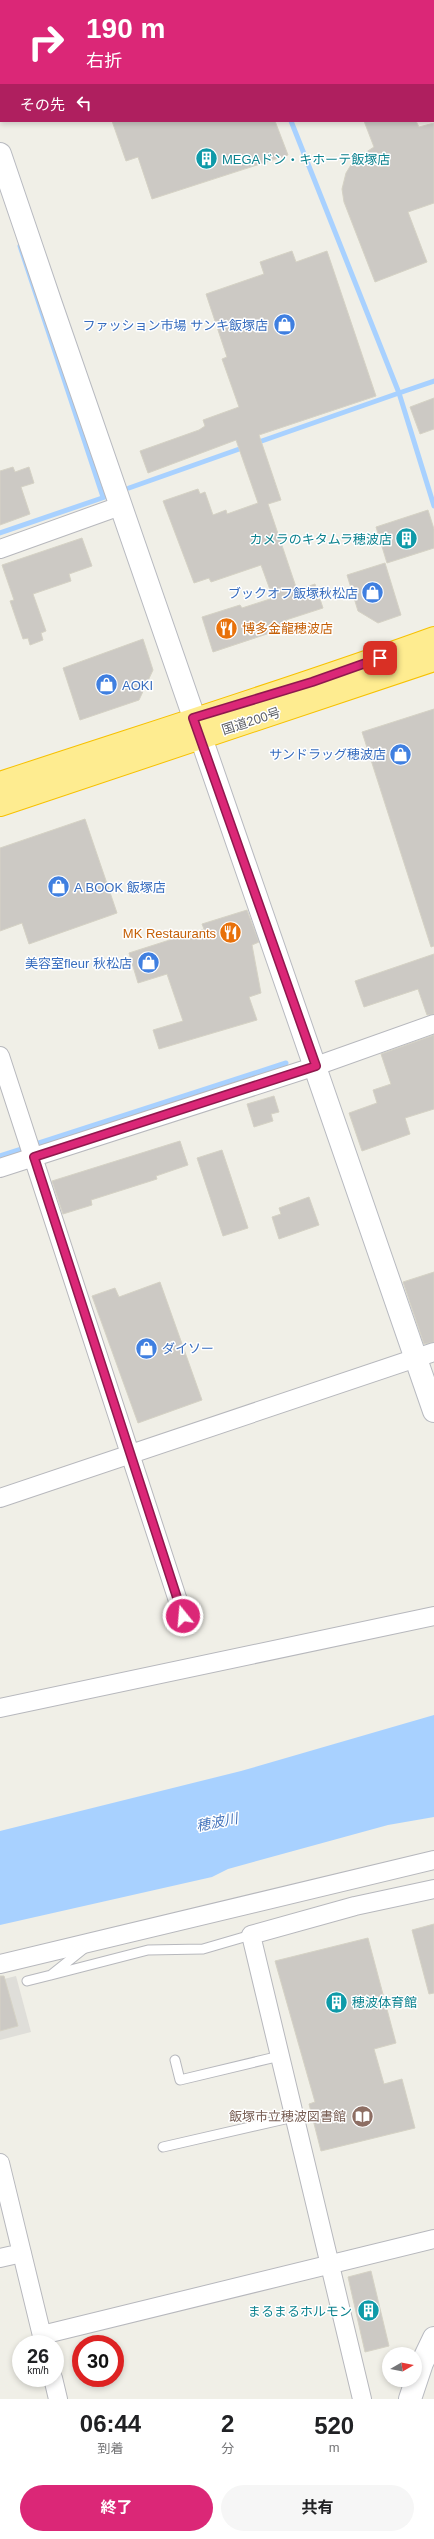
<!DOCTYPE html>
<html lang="ja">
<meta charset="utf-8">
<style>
:root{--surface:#fff;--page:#f6f6f6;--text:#202124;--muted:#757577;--accent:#db2777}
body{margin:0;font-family:Helvetica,"Noto Sans JP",sans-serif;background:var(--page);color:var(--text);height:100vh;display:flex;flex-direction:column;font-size:15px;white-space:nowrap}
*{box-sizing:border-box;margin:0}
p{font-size:13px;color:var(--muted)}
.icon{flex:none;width:22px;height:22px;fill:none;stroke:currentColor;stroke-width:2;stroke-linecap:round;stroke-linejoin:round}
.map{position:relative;height:2399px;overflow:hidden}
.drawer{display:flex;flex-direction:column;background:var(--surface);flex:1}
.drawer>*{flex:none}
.hud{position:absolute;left:0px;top:0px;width:434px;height:122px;box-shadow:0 2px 6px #0003;background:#db2777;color:#fff;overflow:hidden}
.needle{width:26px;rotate:81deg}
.controls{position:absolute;left:382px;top:2347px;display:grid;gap:8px}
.controls a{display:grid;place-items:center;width:40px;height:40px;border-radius:50%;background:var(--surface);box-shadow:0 2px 6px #0003;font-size:20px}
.speed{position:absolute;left:12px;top:2335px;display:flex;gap:8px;font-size:20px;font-weight:700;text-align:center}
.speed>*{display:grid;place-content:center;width:52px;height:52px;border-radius:50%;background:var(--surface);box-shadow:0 2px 6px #0003;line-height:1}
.speed small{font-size:10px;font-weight:400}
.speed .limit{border:6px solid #d22;background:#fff;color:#111}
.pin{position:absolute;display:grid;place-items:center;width:34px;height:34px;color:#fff;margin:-17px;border-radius:8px;box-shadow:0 2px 6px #0006}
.me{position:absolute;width:44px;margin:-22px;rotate:343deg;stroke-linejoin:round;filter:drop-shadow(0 0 3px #0008)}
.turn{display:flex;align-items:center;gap:14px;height:84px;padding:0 20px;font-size:18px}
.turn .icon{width:52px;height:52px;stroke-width:2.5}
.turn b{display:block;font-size:28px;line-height:34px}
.then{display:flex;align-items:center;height:38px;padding:0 20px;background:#0003;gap:8px;font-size:15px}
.eta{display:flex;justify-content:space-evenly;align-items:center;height:68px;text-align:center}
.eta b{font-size:24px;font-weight:700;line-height:28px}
.cta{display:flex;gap:8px;margin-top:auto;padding:8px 20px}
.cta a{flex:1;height:46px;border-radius:24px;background:var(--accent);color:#fff;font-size:16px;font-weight:700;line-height:46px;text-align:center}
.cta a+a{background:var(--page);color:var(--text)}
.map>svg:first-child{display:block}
.industrial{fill:#dfded9}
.water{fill:#a8d1ff}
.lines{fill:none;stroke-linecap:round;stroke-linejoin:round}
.stream{stroke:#a8d1ff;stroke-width:5}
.building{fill:#ccc9c4;stroke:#d5d2c5}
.lane-casing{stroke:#b7b8bd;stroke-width:11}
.street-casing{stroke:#b7b8bd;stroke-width:20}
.secondary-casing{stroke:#b8bac0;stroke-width:24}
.highway-casing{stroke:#f7c100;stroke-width:24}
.lane{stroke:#fff;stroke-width:9}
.street{stroke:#fff;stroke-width:18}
.secondary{stroke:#fff;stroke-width:22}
.highway{stroke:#feec90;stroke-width:22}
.route-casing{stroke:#8e194d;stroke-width:10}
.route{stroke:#db2777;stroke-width:7}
.labels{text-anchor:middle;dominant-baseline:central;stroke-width:3;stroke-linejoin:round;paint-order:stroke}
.culture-label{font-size:13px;fill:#0d838f;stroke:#fff;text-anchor:start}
.shop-label{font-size:13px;fill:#366cbe;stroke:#fff;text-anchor:end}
.food-label{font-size:13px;fill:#c56008;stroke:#fff;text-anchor:start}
.street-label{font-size:13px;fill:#5e6167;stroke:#fff}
.education-label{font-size:13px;fill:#785e54;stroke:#fff;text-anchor:end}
.water-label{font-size:14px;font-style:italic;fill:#4474bc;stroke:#fff}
</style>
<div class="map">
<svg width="434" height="2399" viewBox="0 0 434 2399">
<rect width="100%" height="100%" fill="#f0efe7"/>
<path class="industrial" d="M 16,1976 L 31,2032 L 0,2040 L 0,1980 Z"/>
<path class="water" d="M 434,1715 L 434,1817 L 388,1825 L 228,1869 L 212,1877 L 0,1925 L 0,1831 L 241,1771 Z"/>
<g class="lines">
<path class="stream" d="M 245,0 L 245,1
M 291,121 L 399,393 L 434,381
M 20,246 L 103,497
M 256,443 L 399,393 L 434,506
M 129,488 L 245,447
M 0,533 L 105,497
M 39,1143 L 286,1063
M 0,1156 L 21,1149"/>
</g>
<path class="building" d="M 112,121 L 275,121 L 288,155 L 152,199 L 138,157 L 126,161 Z
M 364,121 L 416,121 L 419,127 L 434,123 L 434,203 L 408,212 L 427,262 L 375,282 L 344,202 L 342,189 L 346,173 L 354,160 L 374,147 Z
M 292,251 L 296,262 L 327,251 L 376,396 L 259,435 L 281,500 L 268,504 L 297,590 L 315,584 L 323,608 L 286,620 L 288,627 L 213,652 L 202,617 L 240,605 L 242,608 L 273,598 L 261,565 L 211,582 L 209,578 L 194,583 L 163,501 L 198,489 L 200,494 L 205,492 L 213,515 L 226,510 L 227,514 L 258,503 L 236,440 L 148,473 L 140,451 L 199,430 L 205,426 L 203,420 L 239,407 L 222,359 L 227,357 L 206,294 L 264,274 L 260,262 Z
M 434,398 L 434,429 L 420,434 L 410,407 Z
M 13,467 L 15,472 L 29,467 L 34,483 L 21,487 L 30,514 L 0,525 L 0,471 Z
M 428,510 L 434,529 L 434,548 L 387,563 L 376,527 Z
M 82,538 L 92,566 L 69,574 L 71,581 L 33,594 L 46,631 L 41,633 L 43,640 L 30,645 L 28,638 L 23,639 L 10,601 L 14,600 L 2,565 Z
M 385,563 L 401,615 L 378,623 L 358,611 L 347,575 Z
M 143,639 L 153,670 L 139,700 L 80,720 L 63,668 Z
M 434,709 L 434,946 L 431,947 L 362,732 Z
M 85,819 L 117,913 L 29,944 L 22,923 L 0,931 L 0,848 Z
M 247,910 L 259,942 L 252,945 L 261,993 L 249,997 L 257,1020 L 159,1049 L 153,1030 L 183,1021 L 167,974 L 138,983 L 129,953 L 204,929 L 202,924 Z
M 434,954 L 434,1014 L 427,1015 L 418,989 L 364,1007 L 355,981 Z
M 434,1035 L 434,1109 L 405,1118 L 410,1134 L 362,1151 L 349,1113 L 377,1103 L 373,1090 L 391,1084 L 381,1054 Z
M 274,1096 L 279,1112 L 271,1114 L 273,1121 L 254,1127 L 247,1104 Z
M 180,1141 L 188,1165 L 156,1176 L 157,1179 L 91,1200 L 92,1205 L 63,1214 L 52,1181 Z
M 222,1150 L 248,1228 L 223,1236 L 197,1158 Z
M 309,1197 L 319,1225 L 279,1239 L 272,1217 L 281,1214 L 279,1208 Z
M 434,1272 L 434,1342 L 424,1344 L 403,1282 Z
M 160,1282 L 202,1400 L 138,1423 L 92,1296 L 115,1288 L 119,1297 Z
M 434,1924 L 434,1993 L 429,1994 L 412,1930 Z
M 368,1938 L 396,2043 L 374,2049 L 384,2084 L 402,2079 L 415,2128 L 321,2151 L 309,2104 L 315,2102 L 275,1961 Z
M 0,1976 L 4,1976 L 18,2026 L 0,2031 Z
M 371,2271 L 389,2346 L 365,2352 L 348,2277 Z"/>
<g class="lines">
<defs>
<path id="lane" d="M 86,1947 L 51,1975 L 148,1950 L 203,1949 L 251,1935
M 27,1981 L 51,1975
M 175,2060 L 180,2080 L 280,2056
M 163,2147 L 294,2117"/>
<path id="street" d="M 297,0 L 297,1
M 333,1 L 336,0
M 0,549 L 120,506
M 0,1056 L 183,1616
M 0,1168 L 316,1066 L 434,1024
M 0,1498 L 434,1352
M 0,1708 L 434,1616
M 0,1964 L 434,1860
M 0,2163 L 44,2344
M 0,2258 L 22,2253
M 42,2335 L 434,2239
M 53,2378 L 58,2399
M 362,2399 L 251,1935 L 355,1906 L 434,1889"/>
<path id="secondary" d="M 0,154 C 142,574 290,992 434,1411
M 410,2399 L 422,2363 L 434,2338"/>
<path id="highway" d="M 0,783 C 145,735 290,690 434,638
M 0,805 L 434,660"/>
</defs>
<use href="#lane" class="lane-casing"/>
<use href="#street" class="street-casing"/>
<use href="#secondary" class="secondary-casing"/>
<use href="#highway" class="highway-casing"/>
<use href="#lane" class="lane"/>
<use href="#street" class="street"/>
<use href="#secondary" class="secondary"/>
<use href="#highway" class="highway"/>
</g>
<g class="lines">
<defs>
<path id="route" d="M 183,1616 L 34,1157 L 316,1066 L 193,718 L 312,682 L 380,658"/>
</defs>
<use href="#route" class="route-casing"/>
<use href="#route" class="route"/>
</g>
<defs>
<symbol id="building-disc" viewBox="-11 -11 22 22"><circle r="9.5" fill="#0f9aa8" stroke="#fff"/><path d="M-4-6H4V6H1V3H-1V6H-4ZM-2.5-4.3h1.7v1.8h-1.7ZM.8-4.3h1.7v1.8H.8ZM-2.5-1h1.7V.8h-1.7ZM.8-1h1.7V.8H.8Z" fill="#fff"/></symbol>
<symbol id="shop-disc" viewBox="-11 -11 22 22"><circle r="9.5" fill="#3f7fe0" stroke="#fff"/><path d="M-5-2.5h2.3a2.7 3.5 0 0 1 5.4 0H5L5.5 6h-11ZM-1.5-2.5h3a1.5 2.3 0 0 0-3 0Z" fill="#fff"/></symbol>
<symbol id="restaurant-disc" viewBox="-11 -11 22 22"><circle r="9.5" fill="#e8710a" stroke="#fff"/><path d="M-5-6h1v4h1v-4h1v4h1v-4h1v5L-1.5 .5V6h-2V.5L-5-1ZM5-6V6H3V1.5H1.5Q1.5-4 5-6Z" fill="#fff"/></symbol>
<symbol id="library-disc" viewBox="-11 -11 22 22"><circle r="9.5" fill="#8d6e63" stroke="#fff"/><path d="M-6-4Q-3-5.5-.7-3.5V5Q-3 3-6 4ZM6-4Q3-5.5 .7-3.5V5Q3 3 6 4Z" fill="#fff"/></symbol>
</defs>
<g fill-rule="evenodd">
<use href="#building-disc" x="194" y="146" width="25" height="25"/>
<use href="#shop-disc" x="272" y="312" width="25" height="25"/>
<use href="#building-disc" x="394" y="526" width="25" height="25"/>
<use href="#shop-disc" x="360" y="580" width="25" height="25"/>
<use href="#restaurant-disc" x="214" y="616" width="25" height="25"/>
<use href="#shop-disc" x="94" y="672" width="25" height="25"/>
<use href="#shop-disc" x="388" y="742" width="25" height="25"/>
<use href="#shop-disc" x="46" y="874" width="25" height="25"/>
<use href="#restaurant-disc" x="218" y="920" width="25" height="25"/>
<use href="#shop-disc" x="136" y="950" width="25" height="25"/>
<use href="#shop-disc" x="134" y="1336" width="25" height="25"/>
<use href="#building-disc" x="324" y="1990" width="25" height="25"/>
<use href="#library-disc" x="350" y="2104" width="25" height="25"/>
<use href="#building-disc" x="356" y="2298" width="25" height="25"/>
</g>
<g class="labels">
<g class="culture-label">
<text x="222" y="159">MEGAドン・キホーテ飯塚店</text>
<text x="392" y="539" text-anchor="end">カメラのキタムラ穂波店</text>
<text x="352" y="2002">穂波体育館</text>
<text x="352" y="2311" text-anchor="end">まるまるホルモン</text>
</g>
<g class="shop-label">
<text x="268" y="325">ファッション市場 サンキ飯塚店</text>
<text x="358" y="593">ブックオフ飯塚秋松店</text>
<text x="122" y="685" text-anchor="start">AOKI</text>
<text x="386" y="754">サンドラッグ穂波店</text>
<text x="74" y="887" text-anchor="start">A BOOK 飯塚店</text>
<text x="132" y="963">美容室fleur 秋松店</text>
<text x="162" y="1348" text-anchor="start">ダイソー</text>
</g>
<g class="food-label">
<text x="242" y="628">博多金龍穂波店</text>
<text x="216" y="933" text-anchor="end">MK Restaurants</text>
</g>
<g class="street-label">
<text transform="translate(251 721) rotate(-18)">国道200号</text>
</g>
<g class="education-label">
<text x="346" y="2116">飯塚市立穂波図書館</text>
</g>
<g class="water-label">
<text transform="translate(217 1822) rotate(-11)">穂波川</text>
</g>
</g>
</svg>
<div class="controls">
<a><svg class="needle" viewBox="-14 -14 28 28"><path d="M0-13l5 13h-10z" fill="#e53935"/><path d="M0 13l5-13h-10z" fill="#757577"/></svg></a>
</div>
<div class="speed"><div>26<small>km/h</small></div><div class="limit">30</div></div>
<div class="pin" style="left:380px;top:658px;background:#d93025"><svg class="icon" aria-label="arrive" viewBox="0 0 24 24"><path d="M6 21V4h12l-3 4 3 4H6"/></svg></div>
<svg class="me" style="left:183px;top:1616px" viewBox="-20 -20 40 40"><circle r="17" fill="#db2777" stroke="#fff" stroke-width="3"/><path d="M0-11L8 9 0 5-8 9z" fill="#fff"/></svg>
<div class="hud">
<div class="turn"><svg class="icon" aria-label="right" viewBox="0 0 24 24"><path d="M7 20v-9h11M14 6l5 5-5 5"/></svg><div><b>190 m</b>右折</div></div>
<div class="then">その先<svg class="icon" aria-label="left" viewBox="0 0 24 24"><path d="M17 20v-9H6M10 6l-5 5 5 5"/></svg></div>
</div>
</div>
<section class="drawer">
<div class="eta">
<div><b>06:44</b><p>到着</p></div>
<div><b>2</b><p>分</p></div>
<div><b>520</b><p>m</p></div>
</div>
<div class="cta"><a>終了</a><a>共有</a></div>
</section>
